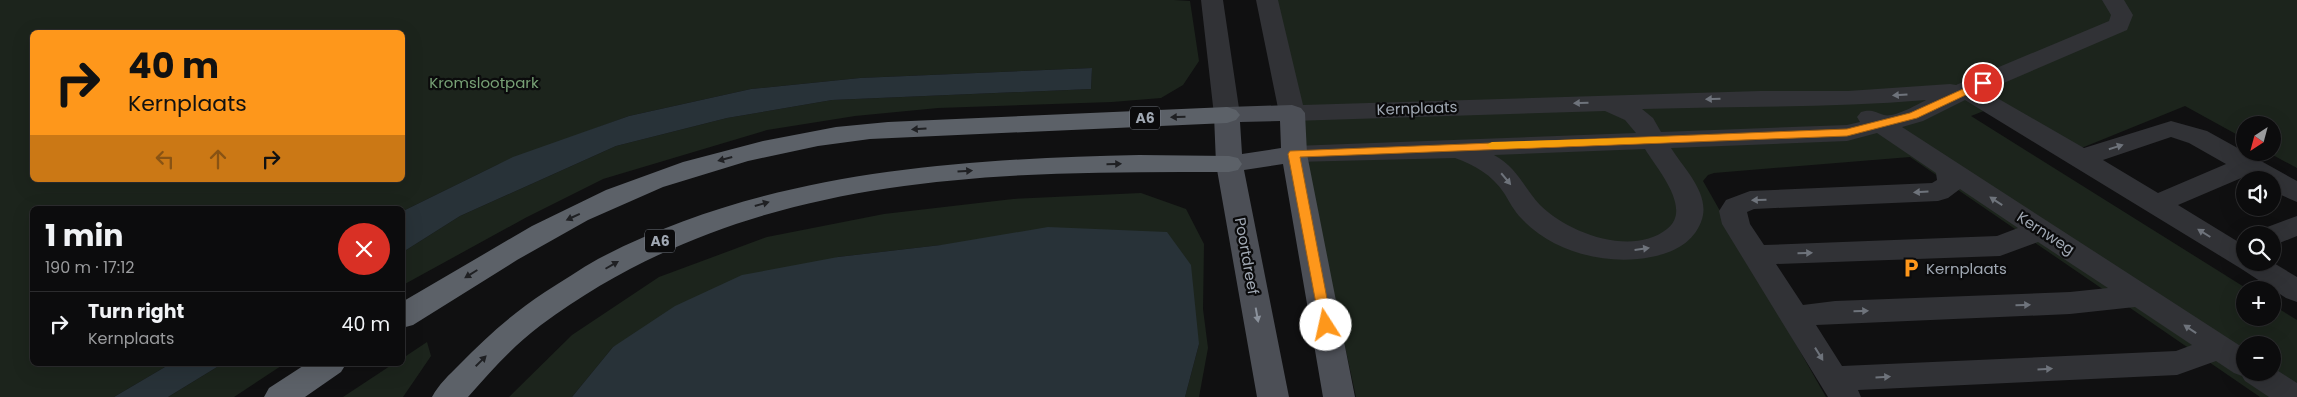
<!DOCTYPE html>
<meta charset="utf-8">
<style>
:root{--surface:#0c0c0d;--page:#1a1a1b;--text:#f1f3f6;--muted:#9a9b9d;--line:#2c2c2e}
body{margin:0;font-family:Poppins,sans-serif;background:var(--page);color:var(--text);height:100vh;display:flex;flex-direction:column;font-size:19px;white-space:nowrap}
*{box-sizing:border-box;margin:0}
p{font-size:16px;color:var(--muted)}
.icon{flex:none;width:28px;height:28px;fill:none;stroke:currentColor;stroke-width:2;stroke-linecap:round;stroke-linejoin:round}
.map{position:relative;flex:1;overflow:hidden}
.details{position:absolute;left:30px;top:206px;width:375px;height:160px;display:flex;flex-direction:column;background:var(--surface);border-radius:8px;box-shadow:0 5px 20px #0002,0 0 0 1px var(--line)}
.details>*{flex:none}
.guide{position:absolute;left:30px;top:30px;width:375px;height:152px;border-radius:8px;box-shadow:0 5px 20px #0002,0 0 0 1px var(--line);background:#fe971b;color:#111;overflow:hidden}
.needle{width:32px;rotate:216deg}
.tools{position:absolute;left:2236px;top:116px;display:grid;gap:10px}
.tools a{display:grid;place-items:center;width:45px;height:45px;border-radius:50%;background:var(--surface);box-shadow:0 5px 20px #0002,0 0 0 1px var(--line);font-size:25px}
.pin{position:absolute;display:grid;place-items:center;width:42px;height:42px;color:#fff;margin:-21px;border:2px solid #fff;border-radius:50%;box-shadow:0 1px 5px #0007}
.me{position:absolute;width:55px;margin:-28px;rotate:350deg;stroke-linejoin:round;filter:drop-shadow(0 0 4px #0008)}
.turn{display:flex;align-items:center;gap:18px;height:105px;padding:0 15px;font-size:22px}
.turn .icon{width:65px;height:65px;stroke-width:2.5}
.turn b{display:block;font-size:35px;line-height:42px}
.lanes{display:flex;align-items:center;height:48px;padding:0 15px;background:#0003;justify-content:center;gap:25px;direction:ltr}
.lanes .off{opacity:.35}
.round{display:grid;place-items:center;flex:none;width:52px;height:52px;border-radius:26px;background:var(--page)}
.overview{display:flex;align-items:center;justify-content:space-between;height:85px;padding:0 15px}
h1{font-size:30px;font-weight:700;line-height:38px}
ul{padding:0;list-style:none}
li{display:flex;align-items:center;gap:15px;height:65px;padding:0 15px;border-top:1px solid var(--line)}
li div{flex:1}
li b{display:block;font-size:19px}
li em{font-style:normal}
.map>svg:first-child{display:block}
.green{fill:#1c241c;fill-rule:evenodd}
.water{fill:#283238}
.lines{fill:none;stroke-linecap:round;stroke-linejoin:round}
.minor{fill:#313236;fill-rule:evenodd}
.major{fill:#4c4f56;fill-rule:evenodd}
.highway{fill:#5c6168;fill-rule:evenodd}
.oneway{fill:#6e737b}
.oneway2{fill:#1f2023}
.oneway3{fill:#8b929c}
.route{fill:#fe971b;stroke:#a56212}
.slow{fill:#f59e0b}
.labels{text-anchor:middle;dominant-baseline:central;stroke-width:4.5;stroke-linejoin:round;paint-order:stroke}
.shield{fill:#0b0b0c;stroke:#737981;stroke-width:1}
.shield-label{font-size:14px;font-weight:bold;fill:#a0a8b3}
.park-label{font-size:15px;fill:#77a075;stroke:#0b0b0c}
.street-label{font-size:15px;fill:#a0a8b3;stroke:#0b0b0c}
.poi-label{font-size:15px;fill:#a0a8b3;stroke:#0b0b0c;text-anchor:start}
</style>
<div class="map">
<svg width="2297" height="397" viewBox="0 0 2297 397">
<rect width="100%" height="100%" fill="#101011"/>
<path class="green" d="M 0,0 L 1174,0 L 1190,1 L 1199,61 L 1183,85 L 1161,98 L 1112,102 L 938,108 L 855,116 L 767,130 L 603,179 L 527,217 L 403,285 L 403,252 L 460,216 L 616,146 L 727,118 L 832,100 L 1091,89 L 1092,68 L 860,78 L 751,89 L 629,116 L 599,127 L 497,165 L 403,211 L 402,209 L 32,209 L 32,364 L 170,364 L 114,397 L 0,397 ZM 32,32 L 402,32 L 402,180 L 32,180 Z
M 1270,0 L 2297,0 L 2297,168 L 2269,153 L 2272,152 L 2272,125 L 2245,125 L 2245,139 L 2185,106 L 2079,149 L 2004,103 L 1971,116 L 2249,290 L 2245,290 L 2245,318 L 2272,318 L 2273,305 L 2297,320 L 2297,397 L 2260,397 L 1910,157 L 1714,173 L 1708,175 L 1703,181 L 1826,397 L 1356,397 ZM 2245,345 L 2272,345 L 2272,372 L 2245,372 Z
M 1141,193 L 1186,209 L 1204,244 L 1203,309 L 1208,348 L 1199,397 L 1185,397 L 1199,344 L 941,245 L 838,257 L 613,347 L 572,397 L 509,397 L 572,335 L 659,277 L 767,237 L 884,214 L 1013,199 Z
M 427,342 L 431,356 L 403,397 L 343,397 L 393,364 L 402,364 L 403,358 Z
M 222,364 L 284,364 L 234,397 L 168,397 Z"/>
<path class="water" d="M 1092,68 L 1091,89 L 832,100 L 727,118 L 616,146 L 460,216 L 403,252 L 403,211 L 513,157 L 629,116 L 751,89 L 860,78 Z
M 1048,227 L 1167,232 L 1191,265 L 1199,344 L 1185,397 L 572,397 L 613,347 L 675,306 L 742,275 L 838,257 L 941,245 Z
M 170,364 L 222,364 L 168,397 L 114,397 Z"/>
<g class="lines">
<path class="minor" d="M 1201,0 L 1223,0 L 1240,115 L 1236,120 L 1227,123 L 1218,120 L 1214,115 Z
M 1256,0 L 1278,0 L 1303,105 L 1760,91 L 1848,91 L 1950,84 L 1956,85 L 2109,21 L 2111,15 L 2102,0 L 2124,0 L 2133,15 L 2127,30 L 1985,91 L 2084,148 L 2171,121 L 2207,131 L 2297,181 L 2297,202 L 2272,191 L 2272,180 L 2254,180 L 2246,176 L 2178,205 L 2245,246 L 2245,262 L 2272,262 L 2297,277 L 2297,302 L 2286,298 L 2240,268 L 1965,100 L 1923,121 L 1902,127 L 2245,349 L 2245,372 L 2272,372 L 2272,367 L 2297,383 L 2297,397 L 2269,397 L 2245,381 L 2242,376 L 2234,373 L 2216,361 L 2177,375 L 1858,390 L 1861,397 L 1828,397 L 1722,224 L 1719,211 L 1726,200 L 1750,191 L 1932,183 L 1937,180 L 1936,173 L 1877,133 L 1847,141 L 1671,148 C 1684,169 1712,195 1701,222 C 1693,243 1673,253 1651,257 C 1607,266 1552,252 1521,218 C 1514,211 1509,201 1504,193 C 1492,175 1475,165 1455,158 L 1294,162 L 1285,160 L 1281,154 L 1285,148 L 1294,146 L 1636,133 L 1625,120 L 1605,111 L 1292,121 L 1283,118 L 1279,113 ZM 1926,100 C 1917,105 1893,118 1884,115 C 1875,112 1871,109 1861,112 L 1857,117 L 1860,122 L 1847,125 L 1661,132 L 1653,118 L 1642,109 C 1737,106 1831,108 1926,100 ZM 2171,137 L 2189,143 L 2226,164 L 2158,193 L 2103,160 ZM 1645,149 C 1657,169 1693,209 1667,229 C 1632,257 1568,233 1540,205 C 1524,188 1517,167 1494,155 ZM 1960,189 L 2018,228 L 1997,236 L 1764,245 L 1750,224 L 1747,212 L 1754,209 L 1938,201 L 1948,198 ZM 2038,242 L 2108,288 L 2070,292 L 1835,301 L 1803,305 L 1776,264 L 2000,256 ZM 2135,307 L 2192,345 L 2176,351 L 1842,366 L 1816,325 L 2070,314 Z
M 2297,216 L 2297,236 L 2272,246 L 2272,235 L 2258,235 L 2262,229 Z"/>
<path class="major" d="M 1292,105 L 1301,108 L 1305,113 L 1307,154 L 1355,397 L 1323,397 L 1283,164 L 1244,170 L 1289,397 L 1257,397 L 1216,164 L 1214,115 L 1218,110 L 1227,107 ZM 1280,121 L 1281,148 L 1242,154 L 1240,122 Z"/>
<path class="highway" d="M 1227,107 L 1236,110 L 1240,115 L 1236,120 L 1227,123 L 870,139 L 818,146 L 748,161 L 663,187 L 588,220 L 517,260 L 413,325 L 402,328 L 402,302 L 532,226 L 606,190 L 683,162 L 763,141 L 836,127 L 888,122 Z
M 1139,155 L 1229,156 L 1238,158 L 1242,164 L 1238,170 L 1229,172 C 985,171 746,173 541,325 C 514,345 490,372 468,397 L 432,397 C 439,384 449,375 459,365 C 486,337 513,313 545,292 C 563,281 580,269 598,259 C 765,172 953,159 1139,155 Z
M 306,364 L 346,364 L 341,372 L 305,397 L 264,397 L 269,388 Z"/>
</g>
<defs><path id="oneway-solid" d="M-6-.8H1V-3.2L6.5 0L1 3.2V.8H-6Z" transform="scale(1.25)"/></defs>
<g class="oneway">
<use href="#oneway-solid" transform="translate(1900 95) rotate(176)"/>
<use href="#oneway-solid" transform="translate(1713 99) rotate(178)"/>
<use href="#oneway-solid" transform="translate(1581 103) rotate(178)"/>
<use href="#oneway-solid" transform="translate(2116 147) rotate(-18)"/>
<use href="#oneway-solid" transform="translate(1506 179) rotate(50)"/>
<use href="#oneway-solid" transform="translate(1921 192) rotate(177)"/>
<use href="#oneway-solid" transform="translate(1759 200) rotate(178)"/>
<use href="#oneway-solid" transform="translate(1996 201) rotate(-147)"/>
<use href="#oneway-solid" transform="translate(2204 233) rotate(-148)"/>
<use href="#oneway-solid" transform="translate(1642 249) rotate(-8)"/>
<use href="#oneway-solid" transform="translate(1805 253) rotate(-2)"/>
<use href="#oneway-solid" transform="translate(2023 305) rotate(-2)"/>
<use href="#oneway-solid" transform="translate(1861 311) rotate(-2)"/>
<use href="#oneway-solid" transform="translate(2190 329) rotate(-146)"/>
<use href="#oneway-solid" transform="translate(1819 354) rotate(58)"/>
<use href="#oneway-solid" transform="translate(2045 369) rotate(-3)"/>
<use href="#oneway-solid" transform="translate(1883 377) rotate(-3)"/>
</g>
<g class="oneway2">
<use href="#oneway-solid" transform="translate(1178 117) rotate(178)"/>
<use href="#oneway-solid" transform="translate(919 129) rotate(176)"/>
<use href="#oneway-solid" transform="translate(725 159) rotate(165)"/>
<use href="#oneway-solid" transform="translate(1114 164) rotate(-1)"/>
<use href="#oneway-solid" transform="translate(965 171) rotate(-4)"/>
<use href="#oneway-solid" transform="translate(762 204) rotate(-16)"/>
<use href="#oneway-solid" transform="translate(573 217) rotate(155)"/>
<use href="#oneway-solid" transform="translate(612 265) rotate(-30)"/>
<use href="#oneway-solid" transform="translate(471 274) rotate(148)"/>
<use href="#oneway-solid" transform="translate(481 361) rotate(-45)"/>
</g>
<use class="oneway3" href="#oneway-solid" transform="translate(1257 315) rotate(80)"/>
<path class="route" d="M 1983,80 L 1987,81 L 1987,85 L 1917,118 L 1847,136 L 1300,157 L 1332,325 L 1326,330 L 1320,325 L 1288,154 L 1290,151 L 1847,129 L 1910,113 Z"/>
<path class="slow" d="M 1667,137 L 1670,138 L 1670,142 L 1492,149 L 1486,145 L 1492,142 Z"/>
<defs>
<symbol id="parking-bare" viewBox="-9 -9 18 18"><path d="M-3.5-5.5H1a3.5 3.5 0 0 1 0 7H-1V5.5H-3.5ZM-1-3.4V-.6H.8a1.4 1.4 0 0 0 0-2.8Z" fill="#fe971b" stroke="#0b0b0c" stroke-width="2.5" paint-order="stroke"/></symbol>
</defs>
<g fill-rule="evenodd">
<use href="#parking-bare" x="1897" y="254" width="28" height="28"/>
</g>
<g class="labels">
<g class="shield">
<rect x="1130" y="106.5" width="30" height="23" rx="4"/>
<rect x="645" y="229.5" width="30" height="23" rx="4"/>
</g>
<g class="shield-label">
<text x="1145" y="118">A6</text>
<text x="660" y="241">A6</text>
</g>
<g class="park-label">
<text x="484" y="82">Kromslootpark</text>
</g>
<g class="street-label">
<text transform="translate(1417 108) rotate(-2)">Kernplaats</text>
<text transform="translate(2046 233) rotate(33)">Kernweg</text>
<text transform="translate(1247 256) rotate(80)">Poortdreef</text>
</g>
<g class="poi-label">
<text x="1926" y="268">Kernplaats</text>
</g>
</g>
</svg>
<div class="tools">
<a><svg class="needle" viewBox="-14 -14 28 28"><path d="M0-13l5 13h-10z" fill="#e53935"/><path d="M0 13l5-13h-10z" fill="#9a9b9d"/></svg></a>
<a><svg class="icon" aria-label="sound" viewBox="0 0 24 24"><path d="M4 9h4l5-4v14l-5-4H4zM17 9q2 3 0 6"/></svg></a>
<a><svg class="icon" aria-label="search" viewBox="0 0 24 24"><circle cx="10" cy="10" r="6"/><path d="M15 15l6 6"/></svg></a>
<a>+</a>
<a>−</a>
</div>
<div class="pin" style="left:1983px;top:83px;background:#d93025"><svg class="icon" aria-label="arrive" viewBox="0 0 24 24"><path d="M6 21V4h12l-3 4 3 4H6"/></svg></div>
<svg class="me" style="left:1326px;top:325px" viewBox="-20 -20 40 40"><circle r="19" fill="#fff"/><path d="M0-13L10 11 0 6-10 11z" fill="#fe971b"/></svg>
<div class="guide">
<div class="turn"><svg class="icon" aria-label="right" viewBox="0 0 24 24"><path d="M7 20v-9h11M14 6l5 5-5 5"/></svg><div><b>40 m</b>Kernplaats</div></div>
<div class="lanes"><svg class="icon off" aria-label="left" viewBox="0 0 24 24"><path d="M17 20v-9H6M10 6l-5 5 5 5"/></svg><svg class="icon off" aria-label="ahead" viewBox="0 0 24 24"><path d="M12 20V5M6 11l6-6 6 6"/></svg><svg class="icon" aria-label="right" viewBox="0 0 24 24"><path d="M7 20v-9h11M14 6l5 5-5 5"/></svg></div>
</div>
<section class="details">
<div class="overview"><div><h1>1 min</h1><p>190 m · 17:12</p></div><a class="round" style="background:#d93025;color:#fff"><svg class="icon" aria-label="close" viewBox="0 0 24 24"><path d="M6 6l12 12M18 6L6 18"/></svg></a></div>
<ul>
<li><svg class="icon" aria-label="right" viewBox="0 0 24 24"><path d="M7 20v-9h11M14 6l5 5-5 5"/></svg><div><b>Turn right</b><p>Kernplaats</p></div><em>40 m</em></li>
</ul>
</section>
</div>
